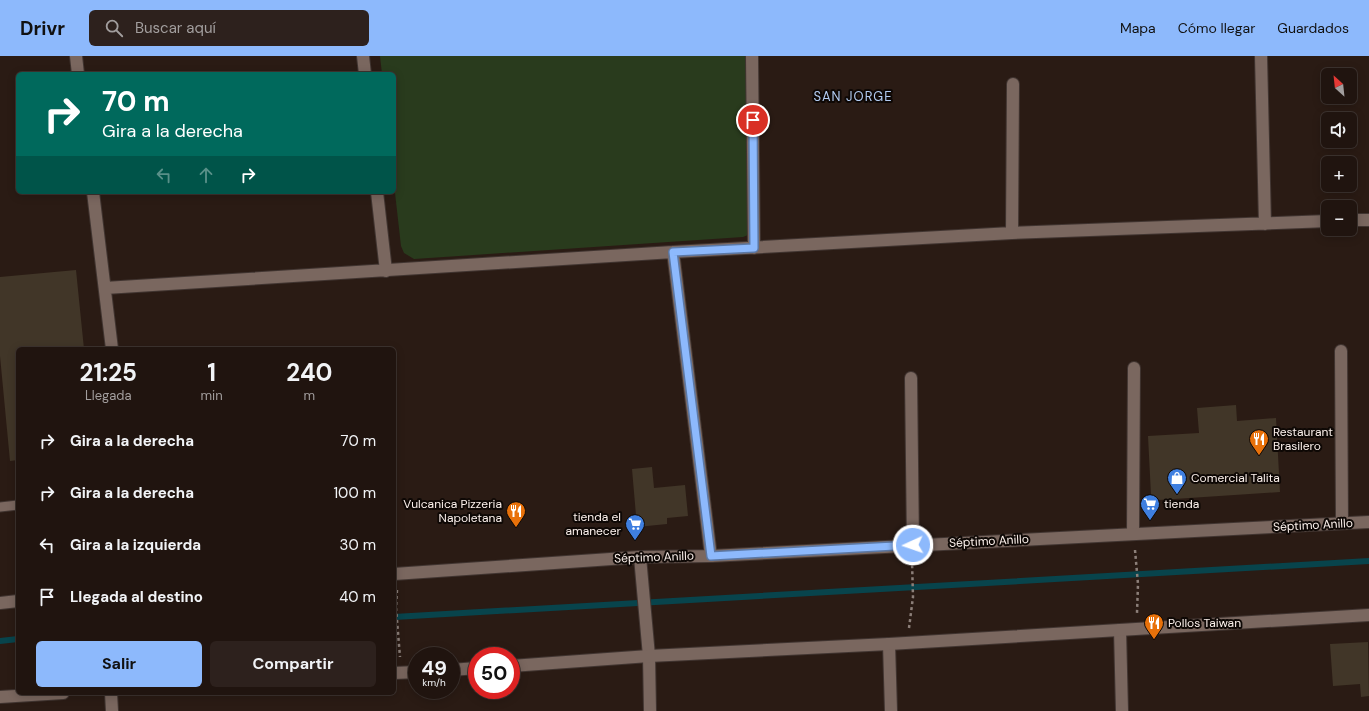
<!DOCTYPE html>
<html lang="es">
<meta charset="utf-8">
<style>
:root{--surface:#20140f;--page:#2d211d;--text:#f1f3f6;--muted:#a29e9e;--line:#3d332f;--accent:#8db9fc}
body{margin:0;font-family:"DM Sans",sans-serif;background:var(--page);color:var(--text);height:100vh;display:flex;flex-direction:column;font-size:15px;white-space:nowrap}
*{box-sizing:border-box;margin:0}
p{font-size:13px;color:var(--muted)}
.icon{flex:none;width:22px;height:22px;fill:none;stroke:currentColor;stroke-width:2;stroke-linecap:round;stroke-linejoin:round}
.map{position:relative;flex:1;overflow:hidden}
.drawer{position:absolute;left:16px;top:291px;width:380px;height:348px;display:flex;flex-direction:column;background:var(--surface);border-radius:6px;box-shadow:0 2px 10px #0003,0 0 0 1px var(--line)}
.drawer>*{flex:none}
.banner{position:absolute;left:16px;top:16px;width:380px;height:122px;border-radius:6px;box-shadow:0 2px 10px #0003,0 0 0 1px var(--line);background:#00695c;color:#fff;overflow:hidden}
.needle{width:26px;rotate:333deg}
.buttons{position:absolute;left:1321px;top:12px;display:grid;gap:8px}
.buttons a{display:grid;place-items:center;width:36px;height:36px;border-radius:6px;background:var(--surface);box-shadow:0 2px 10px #0003,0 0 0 1px var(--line);font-size:20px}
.speed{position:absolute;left:408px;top:591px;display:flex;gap:8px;font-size:20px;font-weight:700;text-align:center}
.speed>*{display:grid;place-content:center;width:52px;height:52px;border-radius:50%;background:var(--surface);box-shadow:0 2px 10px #0003,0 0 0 1px var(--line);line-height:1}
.speed small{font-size:10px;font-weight:400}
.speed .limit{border:6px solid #d22;background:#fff;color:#111}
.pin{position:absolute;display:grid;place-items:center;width:34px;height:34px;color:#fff;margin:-17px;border:2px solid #fff;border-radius:50%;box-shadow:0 1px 4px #0007}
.me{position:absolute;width:44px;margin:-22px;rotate:267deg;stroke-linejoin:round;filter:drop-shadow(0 0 3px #0008)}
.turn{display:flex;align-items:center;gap:14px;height:84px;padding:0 20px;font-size:18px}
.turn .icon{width:52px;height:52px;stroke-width:2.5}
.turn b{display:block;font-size:28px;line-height:34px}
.lanes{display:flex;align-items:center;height:38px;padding:0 20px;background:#0003;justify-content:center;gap:20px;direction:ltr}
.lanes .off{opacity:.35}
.eta{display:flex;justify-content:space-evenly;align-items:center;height:68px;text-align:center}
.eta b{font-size:24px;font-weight:700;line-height:28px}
.button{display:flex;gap:8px;margin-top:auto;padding:8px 20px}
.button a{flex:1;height:46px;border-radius:6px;background:var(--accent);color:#111;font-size:16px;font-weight:700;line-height:46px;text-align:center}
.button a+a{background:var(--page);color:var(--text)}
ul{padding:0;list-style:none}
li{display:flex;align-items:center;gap:12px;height:52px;padding:0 20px}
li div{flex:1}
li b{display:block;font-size:15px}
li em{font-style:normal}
header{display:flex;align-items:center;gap:24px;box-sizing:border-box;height:56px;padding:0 20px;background:var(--accent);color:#111}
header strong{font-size:19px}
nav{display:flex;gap:22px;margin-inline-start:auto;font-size:14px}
.search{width:280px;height:36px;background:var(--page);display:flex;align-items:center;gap:10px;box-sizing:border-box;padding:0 14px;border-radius:6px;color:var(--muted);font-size:15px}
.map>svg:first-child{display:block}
.green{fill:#293b1d}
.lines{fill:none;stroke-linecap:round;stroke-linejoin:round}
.stream{stroke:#08444c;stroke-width:6}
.building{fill:#413628}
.lane-casing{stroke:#413531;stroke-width:11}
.street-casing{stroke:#413531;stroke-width:14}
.secondary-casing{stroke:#413531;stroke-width:14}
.path{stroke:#8c7f79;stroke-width:2.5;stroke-dasharray:3 3;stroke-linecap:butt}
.lane{stroke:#7a675f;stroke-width:9}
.street{stroke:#7a675f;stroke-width:12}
.secondary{stroke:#7a675f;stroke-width:12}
.route-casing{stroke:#5c78a4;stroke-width:10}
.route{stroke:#8db9fc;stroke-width:7}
.labels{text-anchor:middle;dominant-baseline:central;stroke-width:4;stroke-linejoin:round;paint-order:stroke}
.poi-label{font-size:12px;fill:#fcf1ec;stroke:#0e0805;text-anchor:start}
.street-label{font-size:12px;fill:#fcf1ec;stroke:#0e0805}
.neighbourhood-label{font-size:13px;letter-spacing:1px;fill:#b3ccf2;stroke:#0e0805}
</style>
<header>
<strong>Drivr</strong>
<div class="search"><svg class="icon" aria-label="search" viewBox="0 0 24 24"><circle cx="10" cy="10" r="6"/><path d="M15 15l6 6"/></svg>Buscar aquí</div>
<nav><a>Mapa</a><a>Cómo llegar</a><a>Guardados</a></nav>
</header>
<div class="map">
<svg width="1369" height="655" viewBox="0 0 1369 655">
<rect width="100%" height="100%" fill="#2a1b14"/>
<path class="green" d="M 380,0 L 754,0 L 748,179 L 743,181 L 414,203 L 404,197 L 401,190 L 394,128 L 394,18 L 382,18 Z"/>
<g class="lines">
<path class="stream" d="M 394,561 L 1369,505
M 0,585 L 18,583"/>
</g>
<path class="building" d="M 76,214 L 84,293 L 18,293 L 18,404 L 10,405 L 0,300 L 0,221 Z
M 1236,349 L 1237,365 L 1276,362 L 1280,436 L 1159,444 L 1151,439 L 1148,380 L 1199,377 L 1197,352 Z
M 652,411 L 654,432 L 685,429 L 688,460 L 667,462 L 667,468 L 637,471 L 632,413 Z
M 1368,586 L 1369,640 L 1361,641 L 1360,628 L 1333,630 L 1330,588 Z"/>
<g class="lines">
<defs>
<path id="lane" d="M 0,451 L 18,449"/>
<path id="street" d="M 76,0 L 78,18
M 363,0 L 365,18
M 752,0 L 754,192
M 1261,0 L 1265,168
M 93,136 L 112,293
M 377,136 L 386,215
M 1350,164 L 1369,164
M 1012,177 L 1013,28
M 673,196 L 711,500
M 105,232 L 673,196 L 1012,177 L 1328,165
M 1341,295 L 1342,467
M 911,322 L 913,489
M 1133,478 L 1134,312
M 640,501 L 649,600 L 650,655
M 1120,574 L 1122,655
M 889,588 L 891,655
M 111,637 L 112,655"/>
<path id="secondary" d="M 394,518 L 640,501 L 711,500 L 1369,466
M 0,547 L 18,545
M 511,610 L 649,600 L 889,588 L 1369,559
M 451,614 L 477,612
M 394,617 L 417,616
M 0,641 L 63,637"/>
</defs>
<use href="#lane" class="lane-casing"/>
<use href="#street" class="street-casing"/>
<use href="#secondary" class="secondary-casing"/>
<path class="path" d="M 1135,494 L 1138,528 L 1137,557
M 397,534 L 396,552 L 400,601
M 909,572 L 913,541 L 912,505"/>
<use href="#lane" class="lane"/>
<use href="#street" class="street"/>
<use href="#secondary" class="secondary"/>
</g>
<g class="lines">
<defs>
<path id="route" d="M 753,64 L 754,192 L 673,196 L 711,500 L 913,489"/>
</defs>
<use href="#route" class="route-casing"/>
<use href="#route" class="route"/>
</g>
<defs>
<symbol id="restaurant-pin" viewBox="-11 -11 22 30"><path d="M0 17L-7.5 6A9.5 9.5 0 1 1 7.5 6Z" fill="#e8710a" stroke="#0e0805"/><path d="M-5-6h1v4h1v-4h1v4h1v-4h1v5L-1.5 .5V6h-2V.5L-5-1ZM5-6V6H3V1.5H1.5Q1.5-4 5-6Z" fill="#fff"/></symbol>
<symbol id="shop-pin" viewBox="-11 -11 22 30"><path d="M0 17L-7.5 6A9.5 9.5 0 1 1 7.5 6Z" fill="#3f7fe0" stroke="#0e0805"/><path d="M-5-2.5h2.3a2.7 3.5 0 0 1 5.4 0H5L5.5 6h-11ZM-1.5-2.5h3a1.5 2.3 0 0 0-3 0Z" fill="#fff"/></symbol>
<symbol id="supermarket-pin" viewBox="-11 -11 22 30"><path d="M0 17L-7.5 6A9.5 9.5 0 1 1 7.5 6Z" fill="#3f7fe0" stroke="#0e0805"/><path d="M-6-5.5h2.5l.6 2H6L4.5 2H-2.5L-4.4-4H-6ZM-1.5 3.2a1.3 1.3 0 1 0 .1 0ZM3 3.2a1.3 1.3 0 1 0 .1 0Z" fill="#fff"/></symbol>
</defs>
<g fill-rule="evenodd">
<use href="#restaurant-pin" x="1248" y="372" width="22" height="30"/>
<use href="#shop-pin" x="1166" y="411" width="22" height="30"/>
<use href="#supermarket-pin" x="1139" y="437" width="22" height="30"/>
<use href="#restaurant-pin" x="505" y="444" width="22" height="30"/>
<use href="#supermarket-pin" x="624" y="457" width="22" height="30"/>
<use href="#restaurant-pin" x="1143" y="556" width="22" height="30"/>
</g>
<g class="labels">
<g class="poi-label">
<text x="1273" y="376">Restaurant<tspan x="1273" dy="14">Brasilero</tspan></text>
<text x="1191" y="422">Comercial Talita</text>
<text x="502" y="448" text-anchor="end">Vulcanica Pizzeria<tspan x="502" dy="14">Napoletana</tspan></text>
<text x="1164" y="448">tienda</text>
<text x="621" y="461" text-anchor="end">tienda el<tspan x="621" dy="14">amanecer</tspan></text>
<text x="1168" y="567">Pollos Taiwan</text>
</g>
<g class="street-label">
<text transform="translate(1313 469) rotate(-3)">Séptimo Anillo</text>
<text transform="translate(989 485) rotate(-3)">Séptimo Anillo</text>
<text transform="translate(654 501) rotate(-2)">Séptimo Anillo</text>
</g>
<g class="neighbourhood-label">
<text x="853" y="40">SAN JORGE</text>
</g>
</g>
</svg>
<div class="buttons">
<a><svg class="needle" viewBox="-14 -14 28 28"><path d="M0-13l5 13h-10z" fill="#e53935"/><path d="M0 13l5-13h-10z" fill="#a29e9e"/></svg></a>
<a><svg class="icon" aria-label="sound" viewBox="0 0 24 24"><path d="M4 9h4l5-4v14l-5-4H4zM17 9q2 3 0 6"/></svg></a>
<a>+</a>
<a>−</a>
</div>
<div class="speed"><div>49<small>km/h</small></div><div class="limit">50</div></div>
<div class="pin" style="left:753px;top:64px;background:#d93025"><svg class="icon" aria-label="arrive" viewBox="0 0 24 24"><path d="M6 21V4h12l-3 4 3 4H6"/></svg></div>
<svg class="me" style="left:913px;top:489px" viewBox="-20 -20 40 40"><circle r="17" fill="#8db9fc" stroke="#fff" stroke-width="3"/><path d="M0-11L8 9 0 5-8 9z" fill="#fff"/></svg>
<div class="banner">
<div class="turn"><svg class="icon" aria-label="right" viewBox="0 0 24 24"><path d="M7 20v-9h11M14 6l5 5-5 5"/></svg><div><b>70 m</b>Gira a la derecha</div></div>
<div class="lanes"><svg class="icon off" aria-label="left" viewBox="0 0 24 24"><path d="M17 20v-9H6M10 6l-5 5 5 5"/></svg><svg class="icon off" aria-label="ahead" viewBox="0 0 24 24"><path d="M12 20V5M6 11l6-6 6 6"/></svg><svg class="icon" aria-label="right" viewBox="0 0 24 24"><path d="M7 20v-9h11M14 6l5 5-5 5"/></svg></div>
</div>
<section class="drawer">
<div class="eta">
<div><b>21:25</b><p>Llegada</p></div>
<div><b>1</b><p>min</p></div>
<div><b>240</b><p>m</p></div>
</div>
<ul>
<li><svg class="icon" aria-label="right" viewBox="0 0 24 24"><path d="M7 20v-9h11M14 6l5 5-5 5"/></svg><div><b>Gira a la derecha</b></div><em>70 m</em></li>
<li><svg class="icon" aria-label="right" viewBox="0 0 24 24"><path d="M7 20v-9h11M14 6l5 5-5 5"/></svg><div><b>Gira a la derecha</b></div><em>100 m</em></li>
<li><svg class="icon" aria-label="left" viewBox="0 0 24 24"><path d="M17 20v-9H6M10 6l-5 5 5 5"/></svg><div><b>Gira a la izquierda</b></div><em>30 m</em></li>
<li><svg class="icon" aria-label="arrive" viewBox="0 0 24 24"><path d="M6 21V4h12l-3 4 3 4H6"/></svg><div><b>Llegada al destino</b></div><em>40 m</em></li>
</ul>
<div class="button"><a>Salir</a><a>Compartir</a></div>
</section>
</div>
